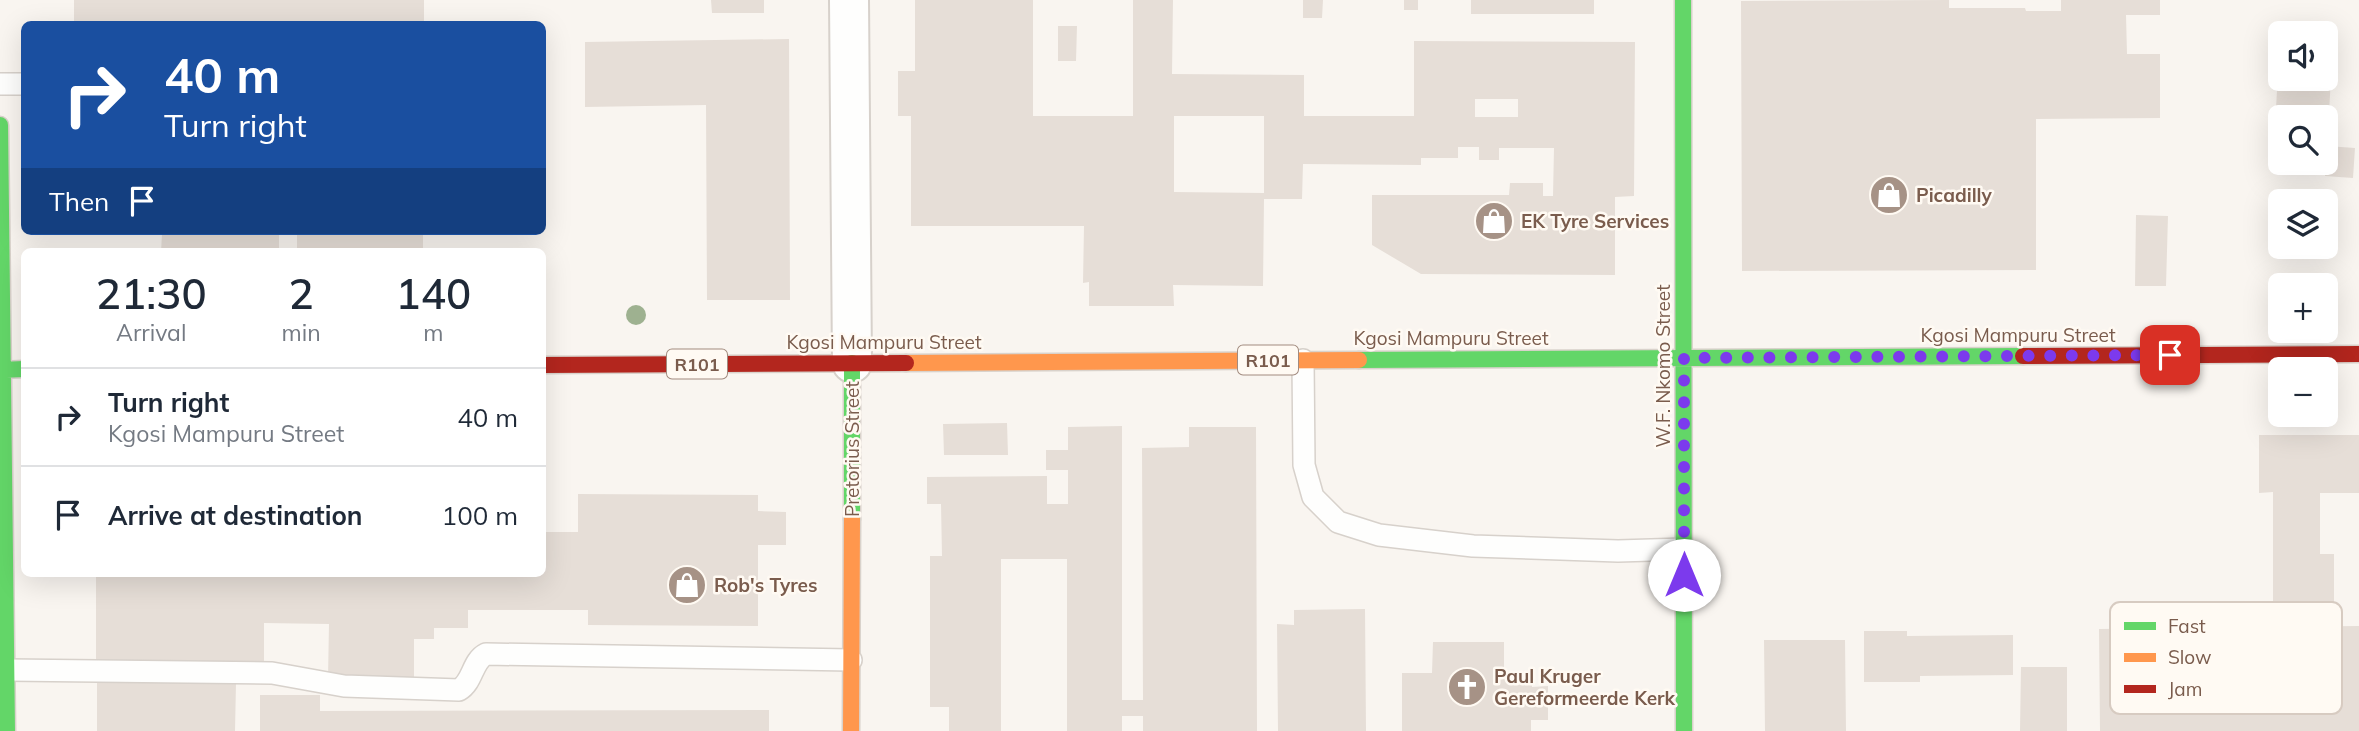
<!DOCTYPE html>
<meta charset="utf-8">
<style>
:root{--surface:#fff;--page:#f6f6f7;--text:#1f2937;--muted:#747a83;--line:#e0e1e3}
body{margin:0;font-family:Mulish,sans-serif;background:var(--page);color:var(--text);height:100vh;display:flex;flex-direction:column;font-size:26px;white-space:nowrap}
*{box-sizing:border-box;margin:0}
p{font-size:23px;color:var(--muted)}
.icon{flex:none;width:38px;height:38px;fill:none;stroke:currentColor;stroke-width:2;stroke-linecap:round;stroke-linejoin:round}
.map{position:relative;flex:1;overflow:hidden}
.details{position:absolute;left:21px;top:248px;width:525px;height:329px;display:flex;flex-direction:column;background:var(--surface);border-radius:10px;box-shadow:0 7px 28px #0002}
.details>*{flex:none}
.top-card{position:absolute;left:21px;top:21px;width:525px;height:214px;border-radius:10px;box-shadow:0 7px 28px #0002;background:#1a4fa0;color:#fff;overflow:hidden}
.controls{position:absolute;left:2268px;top:21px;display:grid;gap:14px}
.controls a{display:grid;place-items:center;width:70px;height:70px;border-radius:10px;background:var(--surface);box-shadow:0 7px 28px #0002;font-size:35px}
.pin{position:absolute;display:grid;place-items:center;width:60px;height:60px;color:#fff;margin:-30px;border-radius:14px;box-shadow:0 4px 10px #0006}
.me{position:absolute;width:77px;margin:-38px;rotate:0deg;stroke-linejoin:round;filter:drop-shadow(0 0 5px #0008)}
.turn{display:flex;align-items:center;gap:24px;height:147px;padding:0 28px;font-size:32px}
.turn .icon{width:91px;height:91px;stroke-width:2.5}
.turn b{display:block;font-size:49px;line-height:60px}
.then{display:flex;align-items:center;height:66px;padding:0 28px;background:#0003;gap:14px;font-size:26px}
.eta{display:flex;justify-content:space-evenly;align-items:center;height:119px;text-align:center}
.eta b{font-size:42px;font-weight:600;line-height:49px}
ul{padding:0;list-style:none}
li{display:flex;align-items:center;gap:21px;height:98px;padding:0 28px;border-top:2px solid var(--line)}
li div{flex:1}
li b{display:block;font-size:26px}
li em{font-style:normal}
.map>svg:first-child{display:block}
.building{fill:#e6ded7;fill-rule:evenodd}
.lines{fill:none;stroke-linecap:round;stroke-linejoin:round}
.lane-casing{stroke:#d7d1cb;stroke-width:24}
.street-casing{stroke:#d7d1cb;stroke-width:42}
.fast-casing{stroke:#d9d2cb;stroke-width:19}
.slow-casing{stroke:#d9d2cb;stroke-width:19}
.jam-casing{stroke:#d9d2cb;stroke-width:19}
.lane{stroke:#fefefd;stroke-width:21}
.street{stroke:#fefefd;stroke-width:38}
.fast{stroke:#63d668;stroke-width:16}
.slow{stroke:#ff974d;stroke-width:16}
.jam{stroke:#b3261e;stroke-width:16}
.tree{fill:#9eb190}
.route{stroke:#7c3aed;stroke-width:12;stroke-dasharray:0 21.6}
.labels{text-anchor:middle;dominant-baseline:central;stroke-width:5;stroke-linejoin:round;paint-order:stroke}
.shield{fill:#fffaf3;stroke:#a28b7f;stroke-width:2}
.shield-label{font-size:18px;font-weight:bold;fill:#7a5c4d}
.poi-label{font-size:19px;font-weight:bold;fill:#7a5c4d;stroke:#fffaf3;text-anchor:start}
.street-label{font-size:19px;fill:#7a5c4d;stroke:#fffaf3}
.key{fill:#fffaf3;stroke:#d7cbc1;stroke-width:2}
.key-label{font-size:19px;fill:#7a5c4d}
</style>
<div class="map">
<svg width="2359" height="731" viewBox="0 0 2359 731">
<rect width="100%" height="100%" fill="#f9f5f0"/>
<path class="building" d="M 74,0 L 424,0 L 424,24 L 74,24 Z
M 711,0 L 764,0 L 764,13 L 712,13 Z
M 915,0 L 1033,0 L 1033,116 L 1133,116 L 1133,0 L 1173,0 L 1172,74 L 1304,75 L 1304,116 L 1414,116 L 1414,41 L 1635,42 L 1634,196 L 1615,197 L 1615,275 L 1421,274 L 1372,245 L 1372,195 L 1509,195 L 1510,183 L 1543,183 L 1543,196 L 1553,196 L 1554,148 L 1499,148 L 1499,160 L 1479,160 L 1479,147 L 1458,147 L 1458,158 L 1421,158 L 1421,165 L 1303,164 L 1302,199 L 1264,199 L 1263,286 L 1173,285 L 1174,306 L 1089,306 L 1089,282 L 1083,283 L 1084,226 L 911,226 L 911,116 L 898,116 L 898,71 L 915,71 ZM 1475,99 L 1518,99 L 1518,117 L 1475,117 ZM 1174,116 L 1264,116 L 1264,193 L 1174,192 Z
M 1303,0 L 1323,0 L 1322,18 L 1303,18 Z
M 1404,0 L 1418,0 L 1418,10 L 1404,10 Z
M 1471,0 L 1594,0 L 1594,14 L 1471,14 Z
M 1949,0 L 1949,8 L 2025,8 L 2026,11 L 2061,11 L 2061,0 L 2160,0 L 2160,15 L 2126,15 L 2127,54 L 2160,54 L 2160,118 L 2036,119 L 2036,270 L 1742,271 L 1741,1 Z
M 1058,26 L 1077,26 L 1076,61 L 1058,61 Z
M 789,39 L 790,300 L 707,300 L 706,105 L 585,107 L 585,42 Z
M 2278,71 L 2280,71 L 2280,79 L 2331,78 L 2328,129 L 2326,129 L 2326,117 L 2280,117 L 2280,129 L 2275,128 Z
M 2327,146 L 2355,148 L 2353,178 L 2325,176 Z
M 2136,215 L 2168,216 L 2166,286 L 2135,286 Z
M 297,231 L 423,231 L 423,252 L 297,252 Z
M 162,234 L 279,235 L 279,252 L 161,252 Z
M 1007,423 L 1008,455 L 944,455 L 943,424 Z
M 1122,426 L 1122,700 L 1143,700 L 1142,448 L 1189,447 L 1189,427 L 1256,427 L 1257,731 L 1143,731 L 1143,716 L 1122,716 L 1122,731 L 1067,731 L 1067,559 L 1001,559 L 1001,731 L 949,731 L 949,707 L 930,707 L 930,556 L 942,556 L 941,504 L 927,504 L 927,477 L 1047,476 L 1047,504 L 1068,504 L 1068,470 L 1046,470 L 1046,450 L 1068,450 L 1068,427 Z
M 2259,435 L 2359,435 L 2359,493 L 2320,493 L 2320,554 L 2334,554 L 2334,602 L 2273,602 L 2273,492 L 2259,493 Z
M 578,494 L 758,495 L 758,511 L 786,512 L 786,545 L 758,545 L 758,626 L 588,625 L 588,610 L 468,610 L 468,628 L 434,628 L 434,639 L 414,639 L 414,678 L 328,678 L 329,624 L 264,623 L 264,668 L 96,667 L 96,574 L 542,574 L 542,532 L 578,532 Z
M 1365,609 L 1366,731 L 1278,731 L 1277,624 L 1294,625 L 1294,610 Z
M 2359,626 L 2359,731 L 2100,731 L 2099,629 Z
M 1864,631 L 1907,631 L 1907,636 L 2013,635 L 2013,675 L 1920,676 L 1920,682 L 1864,682 Z
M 1764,640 L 1845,640 L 1846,731 L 1765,731 Z
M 1433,642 L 1504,642 L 1504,671 L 1532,671 L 1532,687 L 1548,686 L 1548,720 L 1531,720 L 1531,731 L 1402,731 L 1402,673 L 1432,673 Z
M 2021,667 L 2067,667 L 2067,731 L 2020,731 Z
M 97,682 L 236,683 L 235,731 L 97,731 Z
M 260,695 L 320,695 L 320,711 L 769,710 L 769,731 L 260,731 Z"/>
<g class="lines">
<defs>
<path id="lane" d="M 0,84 L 24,84
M 1303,360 L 1304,465 L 1313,497 L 1338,522 L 1379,535 L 1473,546 L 1618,551 L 1684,549
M 7,670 L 272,673 L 344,686 L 459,690 C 473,682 472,661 486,654 L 851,660"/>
<path id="street" d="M 849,0 L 852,363"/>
<path id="fast" d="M 1683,0 L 1684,731
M 0,125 L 7,731
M 1359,360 L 2023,356
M 0,370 L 24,369
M 852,519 L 852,363"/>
<path id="slow" d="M 906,363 L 1359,360
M 851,731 L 852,519"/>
<path id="jam" d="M 2023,356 L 2359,354
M 542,365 L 906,363"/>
</defs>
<use href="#lane" class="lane-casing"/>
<use href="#street" class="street-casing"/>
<use href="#fast" class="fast-casing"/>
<use href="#slow" class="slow-casing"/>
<use href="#jam" class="jam-casing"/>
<use href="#lane" class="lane"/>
<use href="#street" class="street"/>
<use href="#fast" class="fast"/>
<use href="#slow" class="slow"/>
<use href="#jam" class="jam"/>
</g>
<circle class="tree" cx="636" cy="315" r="10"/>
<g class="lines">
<path class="route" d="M 1684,575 L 1684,358 L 2170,355"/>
</g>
<defs>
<symbol id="shop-disc" viewBox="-11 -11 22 22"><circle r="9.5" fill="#a69286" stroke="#fffaf3"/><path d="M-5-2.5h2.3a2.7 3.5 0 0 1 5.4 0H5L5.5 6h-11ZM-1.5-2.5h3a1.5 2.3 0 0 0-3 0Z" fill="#fff"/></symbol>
<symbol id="church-disc" viewBox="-11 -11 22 22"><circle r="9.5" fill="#a69286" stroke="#fffaf3"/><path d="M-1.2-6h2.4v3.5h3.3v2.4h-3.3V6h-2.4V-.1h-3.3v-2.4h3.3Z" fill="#fff"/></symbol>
</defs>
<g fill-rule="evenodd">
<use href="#shop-disc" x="1867" y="173" width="44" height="44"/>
<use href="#shop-disc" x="1472" y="199" width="44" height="44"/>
<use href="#shop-disc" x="665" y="563" width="44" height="44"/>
<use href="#church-disc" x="1445" y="665" width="44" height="44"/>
</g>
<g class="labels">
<g class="shield">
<rect x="1238" y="345.5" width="60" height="29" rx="5"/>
<rect x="667" y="349.5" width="60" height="29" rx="5"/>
</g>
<g class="shield-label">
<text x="1268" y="360">R101</text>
<text x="697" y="364">R101</text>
</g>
<g class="poi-label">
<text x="1916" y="195">Picadilly</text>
<text x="1521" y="221">EK Tyre Services</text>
<text x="714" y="585">Rob's Tyres</text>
<text x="1494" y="676">Paul Kruger<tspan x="1494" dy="22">Gereformeerde Kerk</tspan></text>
</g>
<g class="street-label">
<text x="2018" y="335">Kgosi Mampuru Street</text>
<text x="1451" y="338">Kgosi Mampuru Street</text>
<text x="884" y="342">Kgosi Mampuru Street</text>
<text transform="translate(1663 366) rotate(-90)">W.F. Nkomo Street</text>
<text transform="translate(852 449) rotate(-90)">Pretorius Street</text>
</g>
</g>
<rect x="2110" y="602" width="232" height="112" rx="10" class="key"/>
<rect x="2124" y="622" width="32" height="8" fill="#63d668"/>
<rect x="2124" y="653" width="32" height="9" fill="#ff974d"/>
<rect x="2124" y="685" width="32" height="8" fill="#b3261e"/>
<g class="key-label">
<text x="2168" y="633">Fast</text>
<text x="2168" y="664">Slow</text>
<text x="2168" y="696">Jam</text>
</g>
</svg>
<div class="controls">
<a><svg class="icon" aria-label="sound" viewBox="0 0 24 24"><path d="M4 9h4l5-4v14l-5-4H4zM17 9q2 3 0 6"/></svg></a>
<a><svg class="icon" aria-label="search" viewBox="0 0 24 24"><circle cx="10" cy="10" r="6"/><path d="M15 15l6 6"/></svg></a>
<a><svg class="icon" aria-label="layers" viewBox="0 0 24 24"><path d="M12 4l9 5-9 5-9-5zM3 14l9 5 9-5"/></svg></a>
<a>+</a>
<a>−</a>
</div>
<div class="pin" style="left:2170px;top:355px;background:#d93025"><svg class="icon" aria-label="arrive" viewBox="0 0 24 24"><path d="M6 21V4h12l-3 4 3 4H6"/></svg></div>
<svg class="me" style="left:1684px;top:575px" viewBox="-20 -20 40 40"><circle r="19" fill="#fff"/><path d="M0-13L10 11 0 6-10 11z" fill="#7c3aed"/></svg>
<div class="top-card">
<div class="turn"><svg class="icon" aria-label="right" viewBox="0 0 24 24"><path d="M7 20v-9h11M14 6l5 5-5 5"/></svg><div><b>40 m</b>Turn right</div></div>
<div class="then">Then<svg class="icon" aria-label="arrive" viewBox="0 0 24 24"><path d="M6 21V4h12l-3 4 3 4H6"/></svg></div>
</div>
<section class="details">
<div class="eta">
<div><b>21:30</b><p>Arrival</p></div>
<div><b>2</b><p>min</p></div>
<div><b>140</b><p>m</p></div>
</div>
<ul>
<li><svg class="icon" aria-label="right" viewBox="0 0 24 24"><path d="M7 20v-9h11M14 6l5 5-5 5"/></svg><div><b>Turn right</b><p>Kgosi Mampuru Street</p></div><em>40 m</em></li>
<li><svg class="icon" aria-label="arrive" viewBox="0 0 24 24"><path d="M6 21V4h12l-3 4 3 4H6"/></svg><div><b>Arrive at destination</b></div><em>100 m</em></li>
</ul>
</section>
</div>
